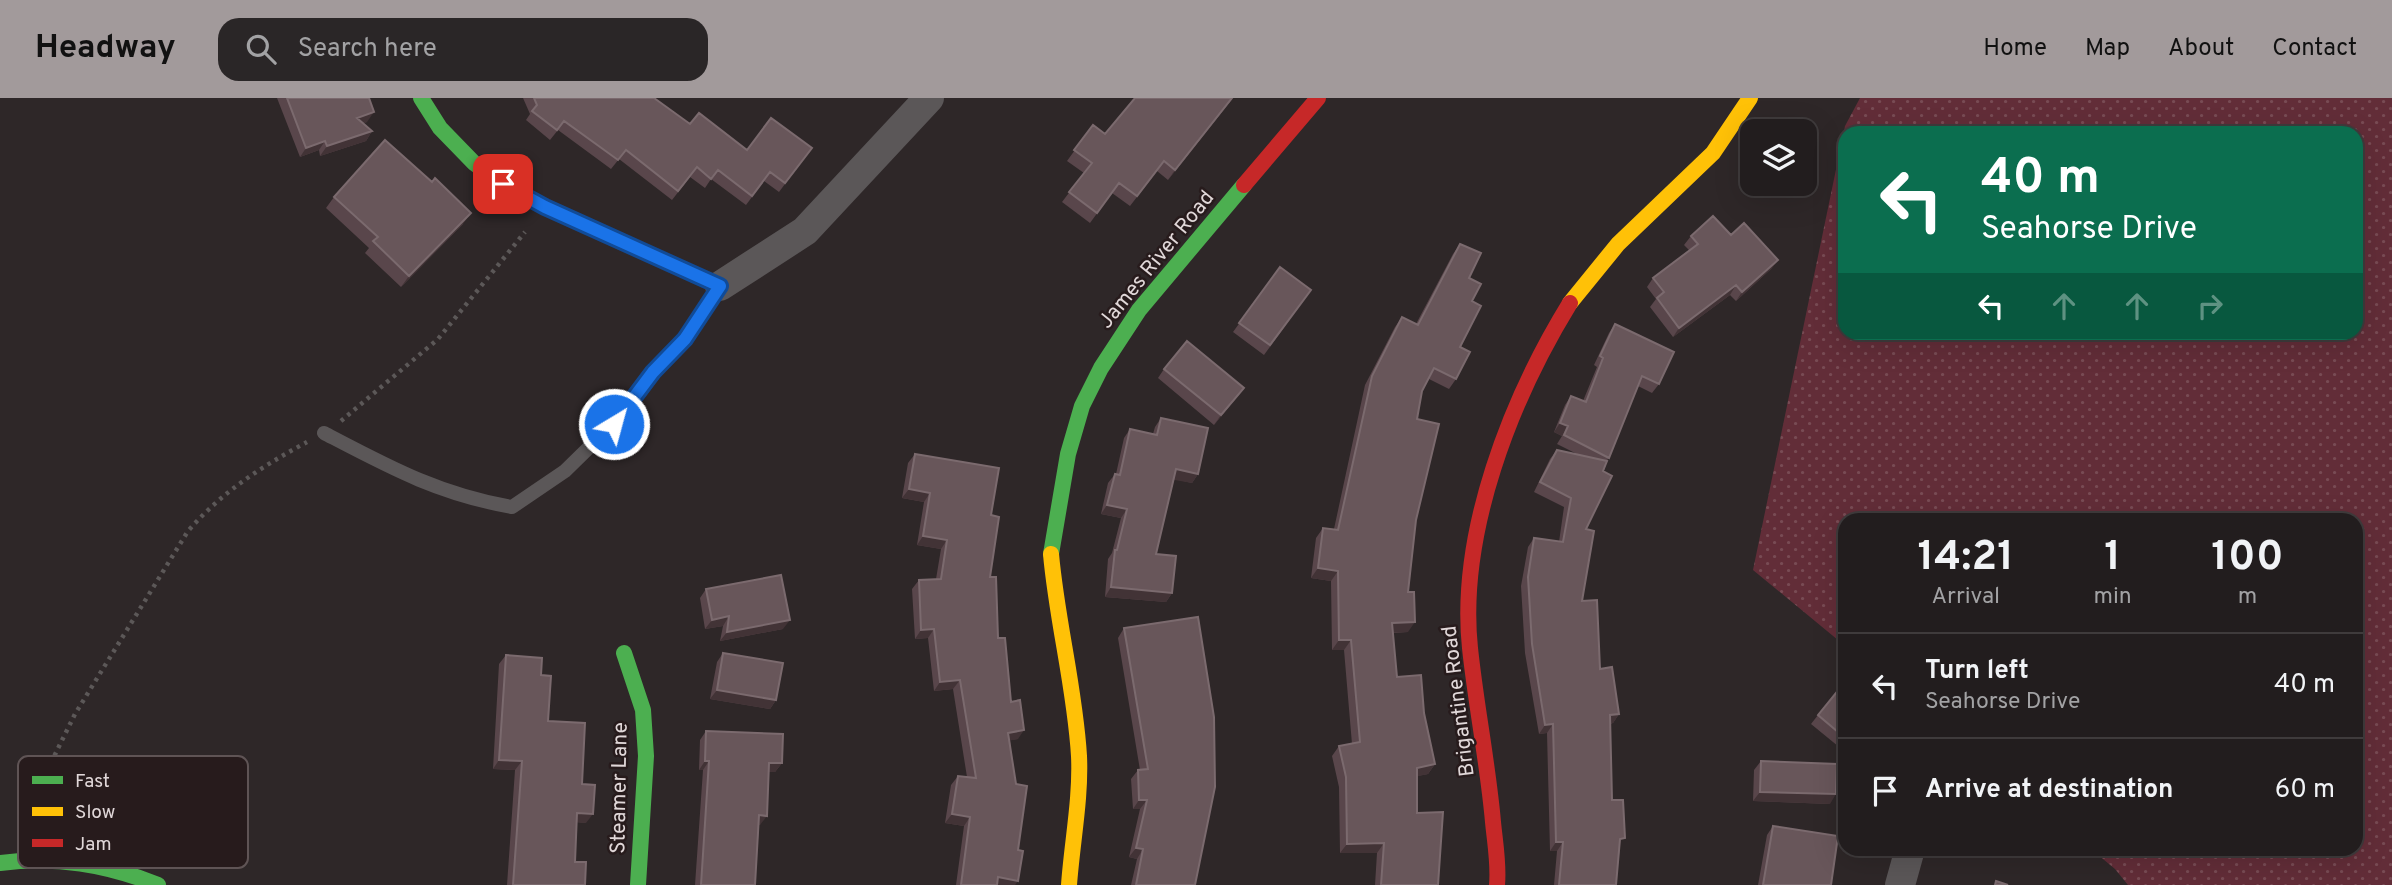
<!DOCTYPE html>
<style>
:root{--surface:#221d1e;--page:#2a2627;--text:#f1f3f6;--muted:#a2a2a4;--line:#3f3b3c;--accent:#a29a9b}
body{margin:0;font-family:Overpass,sans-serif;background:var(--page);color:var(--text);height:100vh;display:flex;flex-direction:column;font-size:26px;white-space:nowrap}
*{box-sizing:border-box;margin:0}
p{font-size:23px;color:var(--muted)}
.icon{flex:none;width:38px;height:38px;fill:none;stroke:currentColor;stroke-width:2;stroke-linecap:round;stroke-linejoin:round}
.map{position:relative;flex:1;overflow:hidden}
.details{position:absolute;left:1838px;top:415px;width:525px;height:343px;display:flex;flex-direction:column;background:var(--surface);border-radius:21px;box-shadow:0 7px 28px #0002,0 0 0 2px var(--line)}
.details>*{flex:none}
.banner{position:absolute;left:1838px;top:28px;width:525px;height:214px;border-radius:21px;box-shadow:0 7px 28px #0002,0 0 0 2px var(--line);background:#0b6e4f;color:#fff;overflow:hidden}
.buttons{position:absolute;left:1740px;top:21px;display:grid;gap:14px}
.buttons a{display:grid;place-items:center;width:77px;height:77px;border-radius:14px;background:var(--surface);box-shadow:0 7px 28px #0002,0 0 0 2px var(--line);font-size:35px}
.pin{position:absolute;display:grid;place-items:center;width:60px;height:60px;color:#fff;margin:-30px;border-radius:14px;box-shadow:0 4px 10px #0006}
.me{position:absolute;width:77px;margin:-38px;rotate:37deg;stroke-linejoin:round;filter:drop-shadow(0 0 5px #0008)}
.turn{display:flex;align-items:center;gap:24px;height:147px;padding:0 28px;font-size:32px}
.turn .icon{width:91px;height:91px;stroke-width:2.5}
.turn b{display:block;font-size:49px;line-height:60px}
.lanes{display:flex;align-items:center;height:66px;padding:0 28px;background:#0003;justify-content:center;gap:35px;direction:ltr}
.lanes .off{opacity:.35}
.eta{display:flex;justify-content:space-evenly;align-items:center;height:119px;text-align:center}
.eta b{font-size:42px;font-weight:700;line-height:49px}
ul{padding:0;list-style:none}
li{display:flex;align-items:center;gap:21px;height:105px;padding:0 28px;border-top:2px solid var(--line)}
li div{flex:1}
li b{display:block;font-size:26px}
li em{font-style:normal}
header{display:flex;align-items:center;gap:42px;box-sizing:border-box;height:98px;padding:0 35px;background:var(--accent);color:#111}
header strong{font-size:33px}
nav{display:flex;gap:38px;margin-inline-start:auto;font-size:24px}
.search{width:490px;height:63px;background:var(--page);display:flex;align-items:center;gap:18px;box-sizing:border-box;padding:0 24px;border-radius:21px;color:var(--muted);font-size:26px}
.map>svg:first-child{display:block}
.grass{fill:url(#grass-dots);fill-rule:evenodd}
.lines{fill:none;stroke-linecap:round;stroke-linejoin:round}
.path{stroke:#5c5858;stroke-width:4.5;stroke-dasharray:3.5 5;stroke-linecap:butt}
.lane{stroke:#5b5758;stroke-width:14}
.street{stroke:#5b5758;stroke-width:30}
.fast{stroke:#4caf50;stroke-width:16}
.slow{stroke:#ffc107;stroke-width:16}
.jam{stroke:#c62828;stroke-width:16}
.wall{fill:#59464b}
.shaded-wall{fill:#423336}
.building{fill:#68565a;stroke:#7b6a6e;stroke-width:2}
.route-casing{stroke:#114b97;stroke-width:18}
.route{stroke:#1a73e8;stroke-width:12}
.labels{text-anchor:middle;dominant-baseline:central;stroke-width:5;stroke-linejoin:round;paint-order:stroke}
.street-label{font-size:21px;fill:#e1d8d9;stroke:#271b1c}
.key{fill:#271b1c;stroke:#5f5455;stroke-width:2}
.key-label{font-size:19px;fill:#e1d8d9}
</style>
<header>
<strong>Headway</strong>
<div class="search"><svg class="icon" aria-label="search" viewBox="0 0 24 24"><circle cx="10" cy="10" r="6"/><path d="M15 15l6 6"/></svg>Search here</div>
<nav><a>Home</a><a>Map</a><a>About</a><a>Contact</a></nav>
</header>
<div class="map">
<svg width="2392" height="787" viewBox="0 0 2392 787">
<defs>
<pattern id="grass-dots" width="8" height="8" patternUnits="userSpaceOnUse" patternTransform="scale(1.75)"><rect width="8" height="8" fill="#622d38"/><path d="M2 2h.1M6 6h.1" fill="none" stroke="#784b54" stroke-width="1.8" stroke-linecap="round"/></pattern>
</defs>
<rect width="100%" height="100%" fill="#2e2728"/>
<path class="grass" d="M 1860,0 L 2392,0 L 2392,787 L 2128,787 L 2115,771 L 2091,751 L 2356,751 L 2356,422 L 1844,422 L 1844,547 L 1753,472 L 1845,28 ZM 1844,35 L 2356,35 L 2356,234 L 1844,234 Z"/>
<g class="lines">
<path class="path" d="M 341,323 L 438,241 L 525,134
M 37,730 L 37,693 L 75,616 L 188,433 C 223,393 261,369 307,344"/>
<path class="lane" d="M 324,335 C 389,369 438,396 512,409 L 565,373 L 614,325 L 652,274 L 685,241 L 719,188"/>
<path class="street" d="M 720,188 L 805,133 L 929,0
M 1900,787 L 1910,751"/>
<path class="fast" d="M 421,0 L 440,30 L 474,65 L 503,86 L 545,109 L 720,188
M 1051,456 L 1068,356 L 1082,308 L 1101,270 L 1139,212 L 1244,87
M 624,555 L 643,612 L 646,658 L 638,787
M 0,765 C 56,758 106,766 158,787"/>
<path class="slow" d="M 1570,205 L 1618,146 L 1713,55 L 1750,0
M 1051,456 C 1057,524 1075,590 1079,658 C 1081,700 1072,745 1069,787"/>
<path class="jam" d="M 1244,87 L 1318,0
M 1497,787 C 1499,766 1495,745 1493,724 C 1488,666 1476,608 1470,550 C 1458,435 1511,301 1570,205"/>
</g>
<path class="wall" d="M 277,0 L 369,0 L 367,24 L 363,25 L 372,33 L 366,43 L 320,58 L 319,52 L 300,59 Z
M 523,0 L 654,0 L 690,26 L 747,52 L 812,50 L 779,94 L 764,83 L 746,107 L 711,81 L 705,90 L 690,79 L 672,102 L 619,61 L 611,71 L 558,32 L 550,42 L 526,22 L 530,16 Z
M 1233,0 L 1168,82 L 1157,73 L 1130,108 L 1112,95 L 1090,125 L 1062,104 L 1084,75 L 1067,63 L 1093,27 L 1105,36 Z
M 432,84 L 463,126 L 401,189 L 365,155 L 369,150 L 326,110 L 334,99 Z
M 1731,137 L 1778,162 L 1771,171 L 1736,203 L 1730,197 L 1673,239 L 1650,209 L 1656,201 L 1647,189 L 1653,180 L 1689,152 L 1684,147 L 1691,138 Z
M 1460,146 L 1469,180 L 1472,203 L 1460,249 L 1456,281 L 1449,291 L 1429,281 L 1422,293 L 1417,321 L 1416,422 L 1408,494 L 1408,534 L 1393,535 L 1397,579 L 1424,615 L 1435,666 L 1428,676 L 1417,678 L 1417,715 L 1438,787 L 1375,787 L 1377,755 L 1340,755 L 1339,689 L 1332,658 L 1339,648 L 1352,646 L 1344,552 L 1332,552 L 1331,483 L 1311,480 L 1316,440 L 1323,430 L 1334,431 L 1365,287 L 1395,229 L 1402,219 L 1416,226 L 1453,156 Z
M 1280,169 L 1311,192 L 1264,257 L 1233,234 Z
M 1615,226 L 1659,286 L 1652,295 L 1638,288 L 1607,363 L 1586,431 L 1582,503 L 1600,571 L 1619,616 L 1613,625 L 1610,626 L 1612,702 L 1620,747 L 1616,787 L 1554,787 L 1557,753 L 1550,753 L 1547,635 L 1539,636 L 1525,555 L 1521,488 L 1528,449 L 1534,440 L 1559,444 L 1564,409 L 1534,394 L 1550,361 L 1557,352 L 1577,356 L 1557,346 L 1562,338 L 1554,334 L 1565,307 L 1571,298 L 1583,303 L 1597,269 L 1594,267 L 1609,235 Z
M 1164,271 L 1244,290 L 1214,327 L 1158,280 Z
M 1161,320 L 1198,376 L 1192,385 L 1174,381 L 1156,456 L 1172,495 L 1166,504 L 1105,499 L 1108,461 L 1112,455 L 1121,420 L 1101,416 L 1108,385 L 1115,376 L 1116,376 L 1124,340 L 1130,331 L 1153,336 L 1155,329 Z
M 915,356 L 991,417 L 990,479 L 998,540 L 1018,641 L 1010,642 L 1018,752 L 1015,787 L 956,787 L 964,728 L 945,725 L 951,687 L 958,678 L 967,679 L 953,591 L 934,593 L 928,540 L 915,541 L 912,491 L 919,482 L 936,481 L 941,451 L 917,447 L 924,404 L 902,400 L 908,365 Z
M 706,491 L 783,531 L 720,543 L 723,528 L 705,531 L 700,500 Z
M 1124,530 L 1195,787 L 1131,787 L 1137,761 L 1129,759 L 1140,711 L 1133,711 L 1131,681 L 1138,672 L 1140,672 L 1118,540 Z
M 723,555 L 776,602 L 770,611 L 710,601 L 717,564 Z
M 506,557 L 541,577 L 548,623 L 582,686 L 586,725 L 577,724 L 575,764 L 585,787 L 507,787 L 515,672 L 493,671 L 499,566 Z
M 1844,586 L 1844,653 L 1811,626 L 1818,617 Z
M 706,633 L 782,665 L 775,674 L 768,674 L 760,727 L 759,727 L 755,787 L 695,787 L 703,672 L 699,672 L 700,642 Z
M 1761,663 L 1830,706 L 1753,703 L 1754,672 Z
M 1773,728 L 1831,787 L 1758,787 L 1767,737 Z"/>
<path class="shaded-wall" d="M 1232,0 L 1233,0 L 1168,82 L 1175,72 Z
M 374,14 L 367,24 L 351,29 L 357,20 Z
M 372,33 L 366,43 L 320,58 L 327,48 Z
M 325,43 L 319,52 L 300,59 L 306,50 Z
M 471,115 L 463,126 L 401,189 L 409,178 Z
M 1778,162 L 1771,171 L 1736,203 L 1742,194 Z
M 1736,187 L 1730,197 L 1673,239 L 1679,230 Z
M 1244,290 L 1237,299 L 1214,327 L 1221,317 Z
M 1560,325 L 1568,328 L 1562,338 L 1554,334 Z
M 1176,371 L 1198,376 L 1192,385 L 1169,381 Z
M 909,391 L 930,395 L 924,404 L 902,400 Z
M 1107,407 L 1127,411 L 1121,420 L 1101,416 Z
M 923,438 L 947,442 L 941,451 L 917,447 Z
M 1318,470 L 1338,473 L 1331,483 L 1311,480 Z
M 1111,489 L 1172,495 L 1166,504 L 1105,499 Z
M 729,518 L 723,528 L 705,531 L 712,522 Z
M 790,522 L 783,531 L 720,543 L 727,534 Z
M 1415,524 L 1408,534 L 1385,535 L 1392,525 Z
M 934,531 L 928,540 L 915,541 L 921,532 Z
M 1339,542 L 1351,542 L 1344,552 L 1332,552 Z
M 960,582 L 953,591 L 934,593 L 940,584 Z
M 717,592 L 776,602 L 770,611 L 710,601 Z
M 1619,616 L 1613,625 L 1603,626 L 1610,617 Z
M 1553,626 L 1547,635 L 1539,636 L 1545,627 Z
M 1024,632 L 1018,641 L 1002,644 L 1008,635 Z
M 499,662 L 522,663 L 515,672 L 493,671 Z
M 705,663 L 709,663 L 703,672 L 699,672 Z
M 769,665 L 782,665 L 775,674 L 762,674 Z
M 1435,666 L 1428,676 L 1410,680 L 1417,670 Z
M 1760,694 L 1836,696 L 1830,706 L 1753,703 Z
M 1139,702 L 1147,702 L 1140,711 L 1133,711 Z
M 577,715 L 593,716 L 586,725 L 571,724 Z
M 952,716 L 970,719 L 964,728 L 945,725 Z
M 759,717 L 767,718 L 760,727 L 753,726 Z
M 1556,744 L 1563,744 L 1557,753 L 1550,753 Z
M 1384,745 L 1377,755 L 1340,755 L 1347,746 Z
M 1136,750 L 1143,751 L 1137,761 L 1129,759 Z
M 998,779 L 1018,783 L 1015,787 L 993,787 Z"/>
<path class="building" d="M 287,0 L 369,0 L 374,14 L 357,20 L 372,33 L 327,48 L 325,43 L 306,50 Z
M 534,0 L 654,0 L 690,26 L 699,15 L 747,52 L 771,20 L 812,50 L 785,85 L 770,74 L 752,98 L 718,72 L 711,81 L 697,69 L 678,93 L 626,52 L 618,62 L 564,23 L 557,32 L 532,13 L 537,7 Z
M 1135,0 L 1232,0 L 1175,72 L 1164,63 L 1137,98 L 1119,85 L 1097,115 L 1069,94 L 1092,65 L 1074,52 L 1093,27 L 1105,36 Z
M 385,42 L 432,84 L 435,80 L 471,115 L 409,178 L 373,143 L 378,139 L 334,99 Z
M 1713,118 L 1731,137 L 1744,125 L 1778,162 L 1742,194 L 1736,187 L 1679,230 L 1657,200 L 1664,194 L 1653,180 L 1698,146 L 1691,138 Z
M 1460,146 L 1481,155 L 1469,180 L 1481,186 L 1472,203 L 1481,208 L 1460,249 L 1470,254 L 1456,281 L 1434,270 L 1422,293 L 1417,321 L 1439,326 L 1416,422 L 1408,494 L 1414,494 L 1415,524 L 1392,525 L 1397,579 L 1421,577 L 1424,615 L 1435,666 L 1417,670 L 1417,715 L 1443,714 L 1438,787 L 1381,787 L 1384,745 L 1347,746 L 1346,679 L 1339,648 L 1360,644 L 1351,542 L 1339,542 L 1338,473 L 1318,470 L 1323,430 L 1338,432 L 1372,278 L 1402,219 L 1418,227 Z
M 1280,169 L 1311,192 L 1270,247 L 1239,225 Z
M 1615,226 L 1674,254 L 1659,286 L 1642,278 L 1609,360 L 1564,337 L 1568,328 L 1560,325 L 1571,298 L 1586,304 L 1603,260 L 1600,258 Z
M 1187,243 L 1244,290 L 1221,317 L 1164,271 Z
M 1161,320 L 1208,330 L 1198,376 L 1176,371 L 1156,456 L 1176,458 L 1172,495 L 1111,489 L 1115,452 L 1117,452 L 1127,411 L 1107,407 L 1115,376 L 1120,377 L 1130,331 L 1157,337 Z
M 1557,352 L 1607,363 L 1603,373 L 1612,378 L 1586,431 L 1594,433 L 1582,503 L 1597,502 L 1600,571 L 1612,569 L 1619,616 L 1610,617 L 1612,702 L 1623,702 L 1625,740 L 1620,741 L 1616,787 L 1559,787 L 1563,744 L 1556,744 L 1553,626 L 1545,627 L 1532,546 L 1528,479 L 1534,440 L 1563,444 L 1571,400 L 1540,384 Z
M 915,356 L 999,370 L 991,417 L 999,419 L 990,479 L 996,479 L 998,540 L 1005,540 L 1011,604 L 1020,602 L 1024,632 L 1008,635 L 1016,686 L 1027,688 L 1018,752 L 1023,753 L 1018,783 L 998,779 L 997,787 L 961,787 L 970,719 L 952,716 L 958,678 L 976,680 L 960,582 L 940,584 L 934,531 L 921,532 L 919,482 L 941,481 L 947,442 L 923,438 L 930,395 L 909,391 Z
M 781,477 L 790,522 L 727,534 L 729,518 L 712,522 L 706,491 Z
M 1198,519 L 1214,619 L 1215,689 L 1195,787 L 1136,787 L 1143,751 L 1136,750 L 1147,702 L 1139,702 L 1138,672 L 1148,671 L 1124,530 Z
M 723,555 L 783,565 L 776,602 L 717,592 Z
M 506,557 L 542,560 L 541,577 L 551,578 L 548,623 L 585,625 L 582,686 L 595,687 L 593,716 L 577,715 L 575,764 L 586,764 L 585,787 L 513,787 L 522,663 L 499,662 Z
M 1844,585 L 1844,639 L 1818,617 Z
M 706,633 L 783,636 L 782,665 L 769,665 L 767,718 L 759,717 L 755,787 L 701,787 L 709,663 L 705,663 Z
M 1761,663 L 1837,666 L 1836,696 L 1760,694 Z
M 1773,728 L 1838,738 L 1831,787 L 1763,787 Z
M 1996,783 L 2008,787 L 1995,787 Z"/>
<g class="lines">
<defs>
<path id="route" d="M 503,86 L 545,109 L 720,188 L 685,241 L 653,274 L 614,326"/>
</defs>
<use href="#route" class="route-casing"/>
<use href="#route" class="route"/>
</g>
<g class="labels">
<g class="street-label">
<text transform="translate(1157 162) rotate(-51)">James River Road</text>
<text transform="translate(1459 603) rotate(-97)">Brigantine Road</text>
<text transform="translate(620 690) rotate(-89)">Steamer Lane</text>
</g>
</g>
<rect x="18" y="658" width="230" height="112" rx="10" class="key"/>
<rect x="32" y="678" width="31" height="8" fill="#4caf50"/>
<rect x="32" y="709" width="31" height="9" fill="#ffc107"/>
<rect x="32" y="741" width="31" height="8" fill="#c62828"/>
<g class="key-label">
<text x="75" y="689">Fast</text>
<text x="75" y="720">Slow</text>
<text x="75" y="752">Jam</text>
</g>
</svg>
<div class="buttons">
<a><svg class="icon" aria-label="layers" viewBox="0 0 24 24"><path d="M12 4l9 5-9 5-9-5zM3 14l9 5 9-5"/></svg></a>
</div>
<div class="pin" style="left:503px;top:86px;background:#d93025"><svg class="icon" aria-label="arrive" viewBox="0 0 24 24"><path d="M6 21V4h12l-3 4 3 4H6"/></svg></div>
<svg class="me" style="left:614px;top:326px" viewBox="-20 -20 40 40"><circle r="17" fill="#1a73e8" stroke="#fff" stroke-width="3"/><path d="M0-11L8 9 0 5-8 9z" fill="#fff"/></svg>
<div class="banner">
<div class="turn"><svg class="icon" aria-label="left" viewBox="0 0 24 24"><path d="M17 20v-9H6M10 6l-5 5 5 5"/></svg><div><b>40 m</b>Seahorse Drive</div></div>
<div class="lanes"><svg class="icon" aria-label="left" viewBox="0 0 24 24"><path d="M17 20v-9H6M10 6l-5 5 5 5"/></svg><svg class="icon off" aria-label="ahead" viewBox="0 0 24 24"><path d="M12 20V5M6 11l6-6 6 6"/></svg><svg class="icon off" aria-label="ahead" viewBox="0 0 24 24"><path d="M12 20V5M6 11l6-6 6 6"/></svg><svg class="icon off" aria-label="right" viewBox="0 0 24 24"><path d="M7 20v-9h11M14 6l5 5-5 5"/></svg></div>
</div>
<section class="details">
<div class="eta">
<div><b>14:21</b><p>Arrival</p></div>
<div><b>1</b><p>min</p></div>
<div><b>100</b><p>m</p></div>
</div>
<ul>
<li><svg class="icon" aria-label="left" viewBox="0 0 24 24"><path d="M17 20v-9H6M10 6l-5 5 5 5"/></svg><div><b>Turn left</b><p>Seahorse Drive</p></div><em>40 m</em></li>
<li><svg class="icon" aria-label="arrive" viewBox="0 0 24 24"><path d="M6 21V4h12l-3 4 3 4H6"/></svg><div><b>Arrive at destination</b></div><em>60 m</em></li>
</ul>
</section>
</div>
